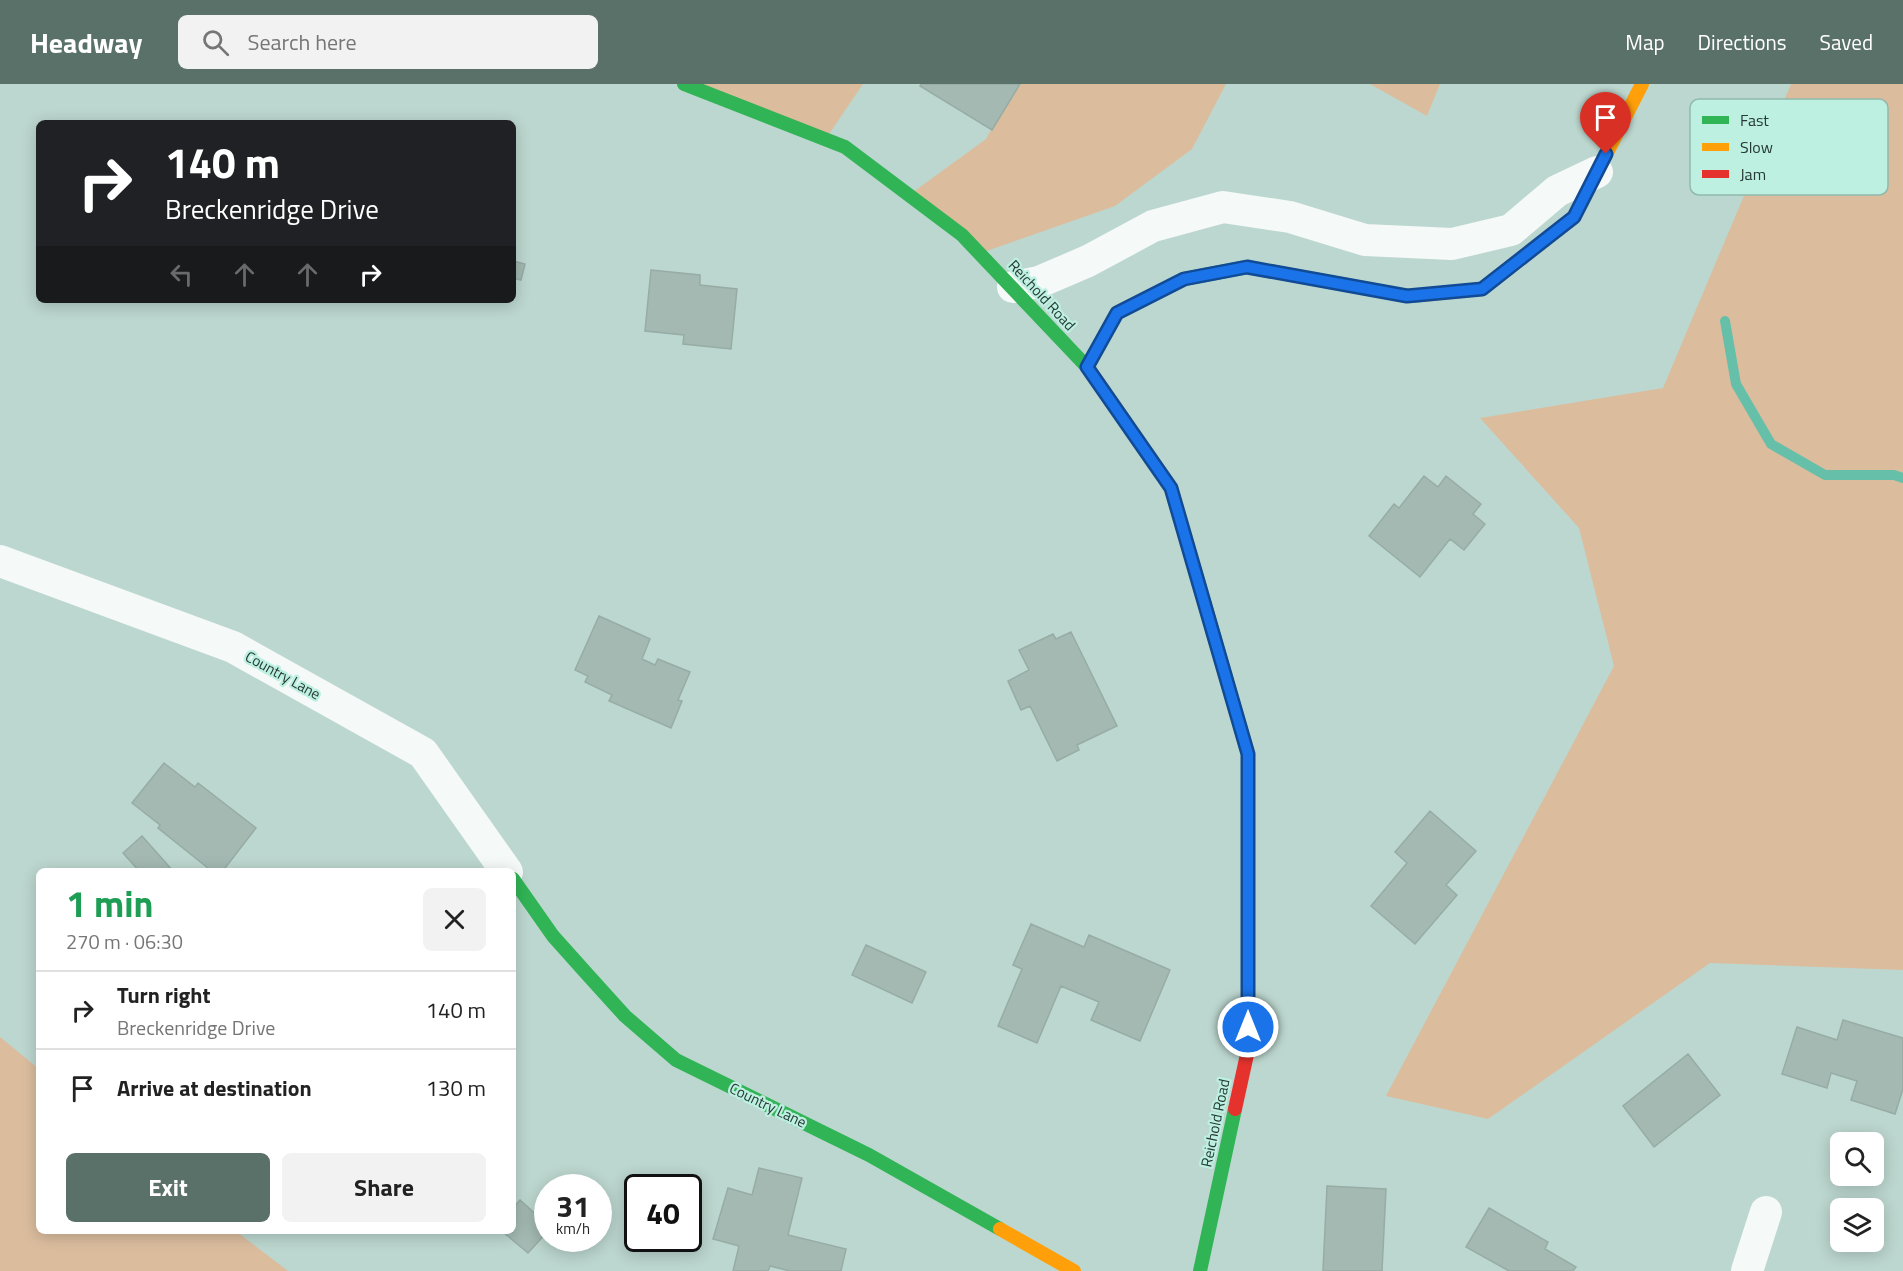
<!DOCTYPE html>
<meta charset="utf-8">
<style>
:root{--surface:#fff;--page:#f2f2f2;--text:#222;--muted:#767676;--line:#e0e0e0;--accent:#5a716a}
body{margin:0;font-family:"Titillium Web",sans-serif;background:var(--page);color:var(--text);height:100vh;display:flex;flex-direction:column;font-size:22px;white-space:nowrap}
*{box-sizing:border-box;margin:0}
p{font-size:20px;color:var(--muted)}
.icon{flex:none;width:33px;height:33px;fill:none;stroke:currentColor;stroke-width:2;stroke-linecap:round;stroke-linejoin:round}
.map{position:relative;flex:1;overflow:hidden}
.side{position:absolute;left:36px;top:784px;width:480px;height:366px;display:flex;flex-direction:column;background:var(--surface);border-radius:9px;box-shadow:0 3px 15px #0003}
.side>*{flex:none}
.banner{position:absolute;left:36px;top:36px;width:480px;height:183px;border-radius:9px;box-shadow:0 3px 15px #0003;background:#202124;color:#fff;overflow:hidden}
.fabs{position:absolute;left:1830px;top:1048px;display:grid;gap:12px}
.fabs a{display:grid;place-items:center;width:54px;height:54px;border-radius:9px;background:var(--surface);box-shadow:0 3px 15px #0003;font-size:30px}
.speed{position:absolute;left:534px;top:1090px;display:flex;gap:12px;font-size:30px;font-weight:700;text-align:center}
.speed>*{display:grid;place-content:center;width:78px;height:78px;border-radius:50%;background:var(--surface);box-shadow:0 3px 15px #0003;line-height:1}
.speed small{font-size:15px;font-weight:400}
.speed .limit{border:3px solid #111;border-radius:9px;background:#fff;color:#111}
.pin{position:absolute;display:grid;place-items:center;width:51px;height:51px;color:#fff;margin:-62px -26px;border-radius:50% 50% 50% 0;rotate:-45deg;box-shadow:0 0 6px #0007}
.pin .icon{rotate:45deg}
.me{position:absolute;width:66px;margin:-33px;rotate:0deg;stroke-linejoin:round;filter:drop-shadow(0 0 4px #0008)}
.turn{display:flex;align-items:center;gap:21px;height:126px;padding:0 30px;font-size:27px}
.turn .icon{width:78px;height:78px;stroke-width:2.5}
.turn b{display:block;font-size:42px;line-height:51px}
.lanes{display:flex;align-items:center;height:57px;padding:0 30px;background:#0003;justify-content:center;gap:30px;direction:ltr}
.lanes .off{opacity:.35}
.round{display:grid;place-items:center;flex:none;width:63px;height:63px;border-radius:9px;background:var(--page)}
.summary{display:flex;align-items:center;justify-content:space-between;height:102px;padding:0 30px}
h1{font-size:36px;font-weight:700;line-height:45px;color:#1e9e55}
.primary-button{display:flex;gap:12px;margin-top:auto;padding:12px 30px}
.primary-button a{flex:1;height:69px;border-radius:9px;background:var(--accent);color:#fff;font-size:24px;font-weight:700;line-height:69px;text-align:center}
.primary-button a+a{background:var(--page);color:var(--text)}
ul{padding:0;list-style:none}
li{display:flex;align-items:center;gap:18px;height:78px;padding:0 30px;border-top:2px solid var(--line)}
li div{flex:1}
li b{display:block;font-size:22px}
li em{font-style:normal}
header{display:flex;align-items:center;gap:36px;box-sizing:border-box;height:84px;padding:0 30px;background:var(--accent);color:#fff}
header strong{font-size:28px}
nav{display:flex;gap:33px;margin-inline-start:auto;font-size:21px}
.search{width:420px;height:54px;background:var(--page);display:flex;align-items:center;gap:15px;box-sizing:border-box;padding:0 21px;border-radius:9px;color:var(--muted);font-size:22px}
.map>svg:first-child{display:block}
.green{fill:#dbbd9e}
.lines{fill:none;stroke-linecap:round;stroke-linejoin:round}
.stream{stroke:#66bfa9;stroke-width:10}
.building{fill:#a3b9b2;stroke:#96aca5;stroke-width:1.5}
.street{stroke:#f5f9f8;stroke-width:32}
.fast{stroke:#30b455;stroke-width:14}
.slow{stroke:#ff9f0a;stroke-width:14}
.jam{stroke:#e5322d;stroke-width:14}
.route-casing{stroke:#114b97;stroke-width:15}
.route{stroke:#1a73e8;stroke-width:10}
.labels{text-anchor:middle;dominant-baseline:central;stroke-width:4.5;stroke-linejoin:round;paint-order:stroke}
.street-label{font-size:15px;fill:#263a34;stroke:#bdf0e0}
.key{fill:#bdf0e0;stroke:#90b9ac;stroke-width:1.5}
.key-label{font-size:16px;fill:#263a34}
</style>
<header>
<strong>Headway</strong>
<div class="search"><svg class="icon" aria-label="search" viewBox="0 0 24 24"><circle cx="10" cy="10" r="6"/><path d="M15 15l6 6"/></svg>Search here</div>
<nav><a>Map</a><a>Directions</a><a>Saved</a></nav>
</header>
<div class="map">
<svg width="1903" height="1187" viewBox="0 0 1903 1187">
<rect width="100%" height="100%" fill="#bcd7cf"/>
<path class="green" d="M 684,0 L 863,0 L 825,56 Z
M 1016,0 L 1226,0 L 1192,65 L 1115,122 L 981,169 L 909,111 L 986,55 Z
M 1370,0 L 1440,0 L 1427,32 Z
M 1791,0 L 1903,0 L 1903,886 L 1710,879 L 1488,1035 L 1386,1012 L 1614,582 L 1579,444 L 1480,334 L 1663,304 Z
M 0,953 L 39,985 L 39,1148 L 237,1148 L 288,1187 L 0,1187 Z"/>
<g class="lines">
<path class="stream" d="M 1725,237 L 1736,300 L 1771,360 L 1825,391 L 1894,391 L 1903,394"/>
</g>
<path class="building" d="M 921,0 L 1020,0 L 992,46 L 920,2 Z
M 513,177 L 525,180 L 521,196 L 513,194 Z
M 651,186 L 700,191 L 700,201 L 737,205 L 731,265 L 683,260 L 684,251 L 645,247 Z
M 1424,392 L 1438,403 L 1446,392 L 1481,420 L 1473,430 L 1485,440 L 1464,466 L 1450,455 L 1420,493 L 1369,452 L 1394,420 L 1399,424 Z
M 599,532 L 650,555 L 642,575 L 655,581 L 658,575 L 690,588 L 678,616 L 682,617 L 671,644 L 609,617 L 612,611 L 585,598 L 588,592 L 575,586 Z
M 1071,548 L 1117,642 L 1077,661 L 1079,666 L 1057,677 L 1030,622 L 1021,626 L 1008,597 L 1029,586 L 1019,566 L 1053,550 L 1056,555 Z
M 164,679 L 195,703 L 198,699 L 256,744 L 222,788 L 213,788 L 158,744 L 160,741 L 132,719 Z
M 1430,727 L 1476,767 L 1446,801 L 1457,811 L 1415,860 L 1371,822 L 1407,779 L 1395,768 Z
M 142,752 L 174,788 L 140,788 L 123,769 Z
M 1031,840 L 1084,863 L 1089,851 L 1170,886 L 1140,957 L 1091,936 L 1099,918 L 1061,902 L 1037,959 L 998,942 L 1022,885 L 1013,881 Z
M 866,861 L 926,888 L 912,919 L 852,891 Z
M 1843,936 L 1903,954 L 1903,1005 L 1895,1030 L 1851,1016 L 1857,997 L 1831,989 L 1827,1004 L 1782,990 L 1797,943 L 1837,956 Z
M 1688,970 L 1720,1011 L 1654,1063 L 1623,1022 Z
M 759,1084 L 802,1094 L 788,1151 L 846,1165 L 841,1187 L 790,1187 L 770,1182 L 768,1187 L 733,1187 L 739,1162 L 713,1155 L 728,1104 L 752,1111 Z
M 1327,1102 L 1386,1105 L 1382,1187 L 1323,1187 Z
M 520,1116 L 548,1141 L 548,1147 L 528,1169 L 503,1148 L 513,1148 L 513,1124 Z
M 1489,1124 L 1548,1158 L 1545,1165 L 1576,1183 L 1573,1187 L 1509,1187 L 1466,1163 Z"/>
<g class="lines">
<path class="street" d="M 1013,203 L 1039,198 L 1088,177 L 1153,142 L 1223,123 L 1290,133 L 1365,156 L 1452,160 L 1511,146 L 1557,107 L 1597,88
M 0,477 L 233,563 L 423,669 L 507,788
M 1747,1187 L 1766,1128"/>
<path class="fast" d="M 684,0 L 845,63 L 962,151 L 1088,284
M 1087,283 L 1117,229 L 1184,195 L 1247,183 L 1407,212 L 1422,211
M 1194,483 L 1248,670 L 1248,758
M 513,795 L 553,852 L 587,890 L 625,932 L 676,976 L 869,1071 L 1000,1145
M 1200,1187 L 1235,1025"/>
<path class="slow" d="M 1422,211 L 1482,205 L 1574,133 L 1642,0
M 1088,284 L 1171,404 L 1194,483
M 1000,1145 L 1074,1187"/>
<path class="jam" d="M 1235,1025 L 1248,966 L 1248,758"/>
</g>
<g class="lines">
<defs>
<path id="route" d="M 1248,943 L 1248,670 L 1171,404 L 1087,283 L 1117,229 L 1184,195 L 1247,183 L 1407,212 L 1482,205 L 1574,133 L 1606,70"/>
</defs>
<use href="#route" class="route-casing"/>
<use href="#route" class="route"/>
</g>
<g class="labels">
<g class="street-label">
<text transform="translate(1042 211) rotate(47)">Reichold Road</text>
<text transform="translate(283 591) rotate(29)">Country Lane</text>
<text transform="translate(768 1021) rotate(26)">Country Lane</text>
<text transform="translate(1215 1039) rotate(-78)">Reichold Road</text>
</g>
</g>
<rect x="1690" y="15" width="198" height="96" rx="9" class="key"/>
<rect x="1702" y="32" width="27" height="8" fill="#30b455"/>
<rect x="1702" y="59" width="27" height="8" fill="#ff9f0a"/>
<rect x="1702" y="86" width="27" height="8" fill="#e5322d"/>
<g class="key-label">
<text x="1740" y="42">Fast</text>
<text x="1740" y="69">Slow</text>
<text x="1740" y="96">Jam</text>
</g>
</svg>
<div class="fabs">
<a><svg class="icon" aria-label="search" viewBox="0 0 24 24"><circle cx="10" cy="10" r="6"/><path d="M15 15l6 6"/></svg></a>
<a><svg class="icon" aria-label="layers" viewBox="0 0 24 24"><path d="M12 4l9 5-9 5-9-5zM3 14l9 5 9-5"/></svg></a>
</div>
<div class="speed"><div>31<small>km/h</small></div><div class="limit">40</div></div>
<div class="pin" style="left:1606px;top:70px;background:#d93025"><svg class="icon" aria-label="arrive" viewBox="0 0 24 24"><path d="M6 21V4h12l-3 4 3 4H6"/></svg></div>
<svg class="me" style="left:1248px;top:943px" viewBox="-20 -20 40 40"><circle r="17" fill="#1a73e8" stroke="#fff" stroke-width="3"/><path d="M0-11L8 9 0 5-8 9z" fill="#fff"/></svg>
<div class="banner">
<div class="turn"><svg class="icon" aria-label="right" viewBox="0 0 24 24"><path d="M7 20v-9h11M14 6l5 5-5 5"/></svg><div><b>140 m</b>Breckenridge Drive</div></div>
<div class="lanes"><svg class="icon off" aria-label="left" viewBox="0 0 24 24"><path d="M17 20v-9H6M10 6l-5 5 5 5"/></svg><svg class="icon off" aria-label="ahead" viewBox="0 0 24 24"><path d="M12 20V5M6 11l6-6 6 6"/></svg><svg class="icon off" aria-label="ahead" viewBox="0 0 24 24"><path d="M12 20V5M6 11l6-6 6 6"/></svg><svg class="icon" aria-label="right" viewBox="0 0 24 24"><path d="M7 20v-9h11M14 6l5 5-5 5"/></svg></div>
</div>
<section class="side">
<div class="summary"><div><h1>1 min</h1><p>270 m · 06:30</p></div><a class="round"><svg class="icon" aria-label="close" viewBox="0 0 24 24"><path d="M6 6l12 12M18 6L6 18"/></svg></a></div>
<ul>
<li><svg class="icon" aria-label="right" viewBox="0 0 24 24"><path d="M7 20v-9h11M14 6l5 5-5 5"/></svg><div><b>Turn right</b><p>Breckenridge Drive</p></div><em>140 m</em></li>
<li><svg class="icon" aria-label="arrive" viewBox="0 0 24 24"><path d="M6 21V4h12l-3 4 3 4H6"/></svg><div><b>Arrive at destination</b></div><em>130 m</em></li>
</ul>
<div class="primary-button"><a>Exit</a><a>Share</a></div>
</section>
</div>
